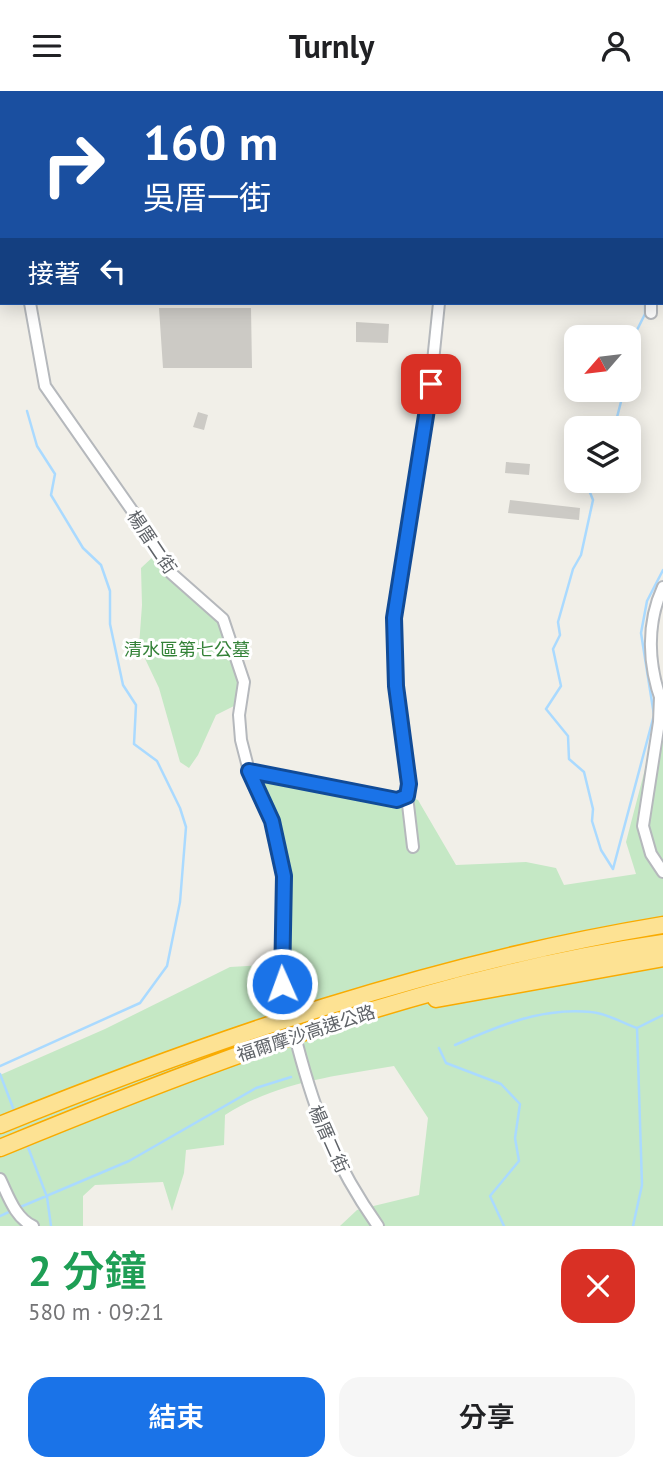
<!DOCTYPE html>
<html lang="zh-TW">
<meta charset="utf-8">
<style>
:root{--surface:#fff;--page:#f6f6f6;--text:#202124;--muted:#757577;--accent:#1a73e8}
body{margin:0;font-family:"PT Sans","Noto Sans TC",sans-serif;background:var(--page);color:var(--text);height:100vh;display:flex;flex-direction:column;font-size:26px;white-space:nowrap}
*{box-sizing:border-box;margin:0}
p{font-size:23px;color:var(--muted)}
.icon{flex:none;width:38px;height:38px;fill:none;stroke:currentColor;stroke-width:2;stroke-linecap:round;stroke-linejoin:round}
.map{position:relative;height:1135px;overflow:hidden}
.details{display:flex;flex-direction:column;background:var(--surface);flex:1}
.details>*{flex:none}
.banner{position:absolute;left:0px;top:0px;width:663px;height:214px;box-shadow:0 4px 18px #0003;background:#1a4fa0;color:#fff;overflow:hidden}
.needle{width:46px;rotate:242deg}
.buttons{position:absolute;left:564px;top:234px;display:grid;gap:14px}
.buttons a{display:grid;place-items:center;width:77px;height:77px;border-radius:14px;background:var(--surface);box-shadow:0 4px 18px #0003;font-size:35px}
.pin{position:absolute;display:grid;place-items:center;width:60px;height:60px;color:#fff;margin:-30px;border-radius:14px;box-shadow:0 4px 10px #0006}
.me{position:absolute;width:77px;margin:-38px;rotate:358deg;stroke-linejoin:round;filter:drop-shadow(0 0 5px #0008)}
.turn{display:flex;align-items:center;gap:24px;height:147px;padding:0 28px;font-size:32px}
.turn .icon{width:91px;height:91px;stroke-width:2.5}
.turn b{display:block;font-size:49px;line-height:60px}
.then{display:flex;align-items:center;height:66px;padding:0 28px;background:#0003;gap:14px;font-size:26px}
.round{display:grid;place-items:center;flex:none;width:74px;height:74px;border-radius:21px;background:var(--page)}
.summary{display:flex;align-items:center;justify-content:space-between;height:119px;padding:0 28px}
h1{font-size:42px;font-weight:600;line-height:52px;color:#1e9e55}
.action{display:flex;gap:14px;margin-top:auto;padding:14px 28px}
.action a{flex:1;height:80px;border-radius:21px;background:var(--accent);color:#fff;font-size:28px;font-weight:600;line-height:80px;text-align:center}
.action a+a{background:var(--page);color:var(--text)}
header{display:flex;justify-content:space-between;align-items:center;height:91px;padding:0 28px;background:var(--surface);font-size:32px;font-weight:600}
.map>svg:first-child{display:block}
.green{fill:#c5e8c5}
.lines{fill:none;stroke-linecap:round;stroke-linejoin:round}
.stream{stroke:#aadaff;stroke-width:2.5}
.building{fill:#cccac5}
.minor-tunnel{stroke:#ccccc8;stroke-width:10;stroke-dasharray:10 5;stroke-linecap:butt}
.minor-casing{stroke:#b5b8bc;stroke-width:14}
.highway-casing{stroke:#f9ab00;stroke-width:19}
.minor{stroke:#fff;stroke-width:10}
.highway{stroke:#fde293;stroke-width:16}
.route-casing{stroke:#114b97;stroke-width:18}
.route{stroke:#1a73e8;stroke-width:12}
.labels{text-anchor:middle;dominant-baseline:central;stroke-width:6;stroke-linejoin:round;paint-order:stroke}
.street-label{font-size:18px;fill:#5f6368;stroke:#fff}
.park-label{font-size:18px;fill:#348238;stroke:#fff}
</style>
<header><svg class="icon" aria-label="menu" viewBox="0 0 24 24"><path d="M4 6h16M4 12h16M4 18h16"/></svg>Turnly<svg class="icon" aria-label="person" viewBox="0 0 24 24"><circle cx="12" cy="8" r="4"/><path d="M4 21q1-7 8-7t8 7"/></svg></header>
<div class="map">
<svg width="663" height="1135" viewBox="0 0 663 1135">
<rect width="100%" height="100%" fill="#f1efe8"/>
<path class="green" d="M 156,463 L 180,498 L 223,533 L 240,589 L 238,613 L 216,624 L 198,664 L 189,677 L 180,671 L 159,597 L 139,555 L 142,514 L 141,477 Z
M 663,609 L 663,1135 L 340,1135 L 357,1119 L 419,1104 L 428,1027 L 394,975 C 335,985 277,991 225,1024 L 224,1054 L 186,1059 L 184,1082 L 172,1120 L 163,1091 L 95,1094 L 83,1105 L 83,1135 L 0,1135 L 0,984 L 105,938 L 230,876 L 282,873 L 289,879 L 291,791 L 276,733 L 259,687 L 392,699 L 418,709 L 456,774 L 526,771 L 556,777 L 564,794 L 636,783 L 626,751 Z"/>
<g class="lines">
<path class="stream" d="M 628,257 L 645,223 L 645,212
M 628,269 L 631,277 L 628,286
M 614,338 L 624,299
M 598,390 L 589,399 L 593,409 L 581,464 L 573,478 L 558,531 L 560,544 L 553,558 L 561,595 L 546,618 L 568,645 L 569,668 L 584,681 L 593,718 L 592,730 L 601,759 L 613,778
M 613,778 L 654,624 L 641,542 L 647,510 L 663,479
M 455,954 C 498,935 542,916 591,921 C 606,922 623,932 637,937 L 663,924
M 439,957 L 446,972 L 501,993 L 520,1013 L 515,1047 L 519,1070 L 490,1105 L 504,1135
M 0,975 L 140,912 L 167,875 L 180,811 L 186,736 L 180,717 L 157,670 L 134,653 L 136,614 L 123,594 L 110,533 L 110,500 L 101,474 L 83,457 L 51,404 L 55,383 L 37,355 L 27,320
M 0,983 L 15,1022
M 26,1051 L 47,1106 L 51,1135
M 18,1117 L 129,1070 L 256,997 L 291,986
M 0,1125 L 11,1120
M 633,1135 L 642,1094 L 637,937"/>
</g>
<path class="building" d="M 159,217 L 251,217 L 252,277 L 163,277 Z
M 356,231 L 389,233 L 388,252 L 356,251 Z
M 198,321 L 208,324 L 204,339 L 193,336 Z
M 506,371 L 530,373 L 529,384 L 505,382 Z
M 510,409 L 580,417 L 579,429 L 508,422 Z"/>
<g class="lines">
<path class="minor-tunnel" d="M 282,893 L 292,932"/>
<defs>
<path id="minor" d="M 648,0 L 648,2
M 462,2 L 462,0
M 0,138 L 2,140
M 30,212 L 45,295 L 145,438 L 171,482 L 223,528 L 244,591 L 239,624 L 241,649 L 249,680 L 272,730 L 284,785 L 282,893
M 651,212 L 651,222
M 660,606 L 659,631 L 643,735 L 651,763 L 663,781
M 662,612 C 648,574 646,533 663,496
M 249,680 L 397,709 L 407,705 L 409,693 L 396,595 L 394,527 L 428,319 L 439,212
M 407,705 L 413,756
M 297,953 C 316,1025 335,1074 378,1135
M 0,1088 C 8,1104 15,1127 33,1135"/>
<path id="highway" d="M 436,908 L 663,867
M 0,1034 C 215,947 433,872 663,834
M 0,1057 C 214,969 433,885 663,852"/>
</defs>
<use href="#minor" class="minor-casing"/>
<use href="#highway" class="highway-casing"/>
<use href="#minor" class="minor"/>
<use href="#highway" class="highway"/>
</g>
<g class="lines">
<defs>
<path id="route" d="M 282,893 L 284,785 L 272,730 L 249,680 L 397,709 L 407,705 L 409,693 L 396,595 L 394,527 L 431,293"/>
</defs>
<use href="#route" class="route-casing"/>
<use href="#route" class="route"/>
</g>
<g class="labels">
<g class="street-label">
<text transform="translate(152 451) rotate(56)">楊厝二街</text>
<text transform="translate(306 942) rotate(-18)">福爾摩沙高速公路</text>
<text transform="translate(329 1048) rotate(66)">楊厝二街</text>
</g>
<g class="park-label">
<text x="187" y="558">清水區第七公墓</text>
</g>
</g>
</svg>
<div class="buttons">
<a><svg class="needle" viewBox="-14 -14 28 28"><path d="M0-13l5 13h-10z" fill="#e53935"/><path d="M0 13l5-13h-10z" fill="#757577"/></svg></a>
<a><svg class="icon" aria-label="layers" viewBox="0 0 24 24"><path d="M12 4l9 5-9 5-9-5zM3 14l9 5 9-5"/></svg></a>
</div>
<div class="pin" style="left:431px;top:293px;background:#d93025"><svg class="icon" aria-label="arrive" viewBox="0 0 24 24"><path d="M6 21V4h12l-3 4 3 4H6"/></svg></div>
<svg class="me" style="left:282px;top:893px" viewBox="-20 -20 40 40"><circle r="17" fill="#1a73e8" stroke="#fff" stroke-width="3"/><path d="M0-11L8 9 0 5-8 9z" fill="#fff"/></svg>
<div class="banner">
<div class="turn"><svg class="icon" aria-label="right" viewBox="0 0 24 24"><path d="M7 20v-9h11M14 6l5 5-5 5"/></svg><div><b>160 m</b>吳厝一街</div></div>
<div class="then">接著<svg class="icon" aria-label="left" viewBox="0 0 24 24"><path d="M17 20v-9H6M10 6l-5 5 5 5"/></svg></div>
</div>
</div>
<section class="details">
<div class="summary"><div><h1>2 分鐘</h1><p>580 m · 09:21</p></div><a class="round" style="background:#d93025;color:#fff"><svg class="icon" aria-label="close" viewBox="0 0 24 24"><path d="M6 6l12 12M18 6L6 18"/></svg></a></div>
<div class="action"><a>結束</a><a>分享</a></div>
</section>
